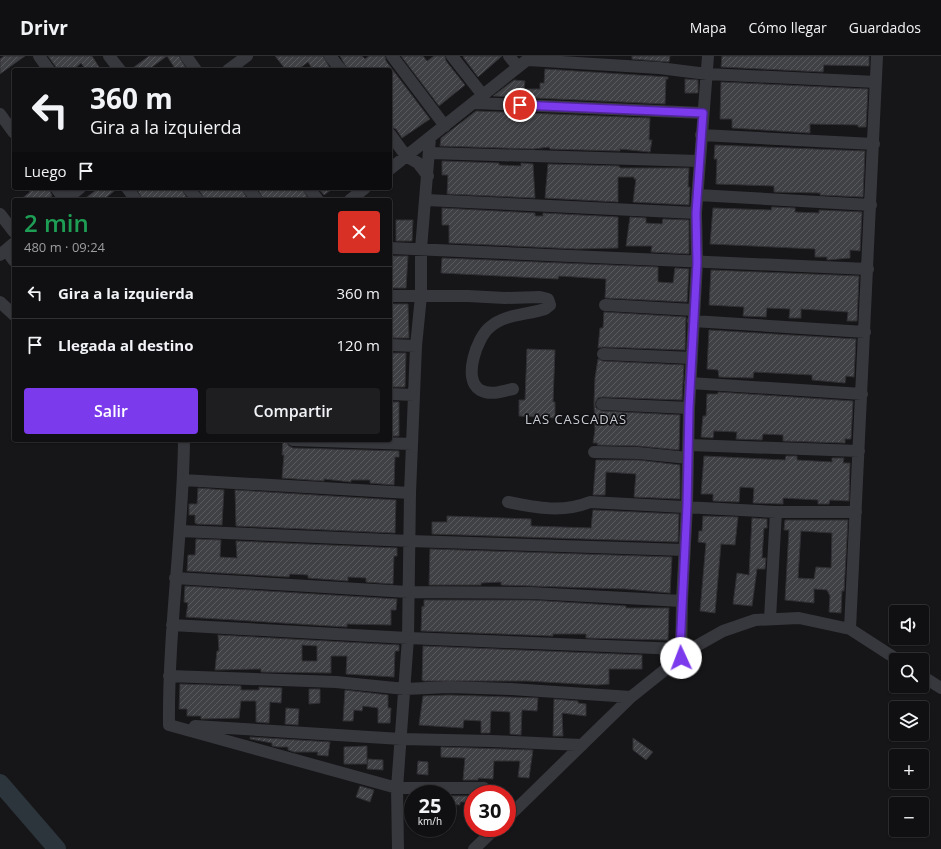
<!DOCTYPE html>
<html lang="es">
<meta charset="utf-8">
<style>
:root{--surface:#101012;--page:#1e1e20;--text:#f1f3f6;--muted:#9c9d9f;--line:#303032;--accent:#7c3aed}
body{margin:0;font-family:"Open Sans",sans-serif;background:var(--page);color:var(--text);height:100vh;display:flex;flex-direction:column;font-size:15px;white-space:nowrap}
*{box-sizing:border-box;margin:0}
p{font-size:13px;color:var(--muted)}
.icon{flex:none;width:22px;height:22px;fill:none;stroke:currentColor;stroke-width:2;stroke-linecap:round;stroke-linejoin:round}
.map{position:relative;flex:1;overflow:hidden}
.drawer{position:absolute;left:12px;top:142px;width:380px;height:244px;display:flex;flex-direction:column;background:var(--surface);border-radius:4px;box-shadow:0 1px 3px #0004,0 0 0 1px var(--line)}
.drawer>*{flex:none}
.hud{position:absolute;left:12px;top:12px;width:380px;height:122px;border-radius:4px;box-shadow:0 1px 3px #0004,0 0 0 1px var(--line);background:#101012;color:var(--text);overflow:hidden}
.buttons{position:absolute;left:889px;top:549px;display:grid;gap:8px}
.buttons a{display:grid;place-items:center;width:40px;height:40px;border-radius:4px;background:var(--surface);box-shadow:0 1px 3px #0004,0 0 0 1px var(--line);font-size:20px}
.speed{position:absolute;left:404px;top:729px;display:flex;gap:8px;font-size:20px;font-weight:700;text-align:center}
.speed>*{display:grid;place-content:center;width:52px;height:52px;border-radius:50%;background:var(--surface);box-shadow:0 1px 3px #0004,0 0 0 1px var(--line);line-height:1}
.speed small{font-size:10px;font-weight:400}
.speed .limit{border:6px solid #d22;background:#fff;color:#111}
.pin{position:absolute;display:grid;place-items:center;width:34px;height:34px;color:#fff;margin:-17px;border:2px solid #fff;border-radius:50%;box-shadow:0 1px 4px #0007}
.me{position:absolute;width:44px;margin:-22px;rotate:358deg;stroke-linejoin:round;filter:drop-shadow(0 0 3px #0008)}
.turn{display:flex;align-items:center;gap:14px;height:84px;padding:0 12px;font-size:18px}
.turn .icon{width:52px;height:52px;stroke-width:2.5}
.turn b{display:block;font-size:28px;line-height:34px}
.then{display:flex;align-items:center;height:38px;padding:0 12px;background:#0003;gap:8px;font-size:15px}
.round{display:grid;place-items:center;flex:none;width:42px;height:42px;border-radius:4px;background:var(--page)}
.overview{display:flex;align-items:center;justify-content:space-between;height:68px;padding:0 12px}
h1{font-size:24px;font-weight:600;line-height:30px;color:#1e9e55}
.primary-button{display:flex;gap:8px;margin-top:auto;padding:8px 12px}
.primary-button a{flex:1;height:46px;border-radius:4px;background:var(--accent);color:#fff;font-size:16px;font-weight:600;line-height:46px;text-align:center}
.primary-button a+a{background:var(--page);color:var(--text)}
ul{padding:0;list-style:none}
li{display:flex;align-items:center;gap:12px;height:52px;padding:0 12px;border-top:1px solid var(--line)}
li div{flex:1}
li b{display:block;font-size:15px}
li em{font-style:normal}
header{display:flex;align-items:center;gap:24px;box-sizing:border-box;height:56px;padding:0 20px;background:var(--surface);border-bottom:1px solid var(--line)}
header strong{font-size:19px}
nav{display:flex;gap:22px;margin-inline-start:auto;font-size:14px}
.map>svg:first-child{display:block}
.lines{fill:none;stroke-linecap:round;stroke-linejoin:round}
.river{stroke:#2c353c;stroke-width:18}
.building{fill:url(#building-hatch);stroke:#303034;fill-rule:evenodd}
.street{stroke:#37383d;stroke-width:12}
.route-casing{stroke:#51269a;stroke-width:10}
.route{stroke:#7c3aed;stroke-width:7}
.labels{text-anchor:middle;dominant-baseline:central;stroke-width:3.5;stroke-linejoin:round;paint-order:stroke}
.neighbourhood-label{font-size:13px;letter-spacing:1px;fill:#c9ccd4;stroke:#111113}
</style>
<header>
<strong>Drivr</strong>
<nav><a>Mapa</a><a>Cómo llegar</a><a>Guardados</a></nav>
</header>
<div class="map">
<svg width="941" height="793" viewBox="0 0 941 793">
<defs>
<pattern id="building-hatch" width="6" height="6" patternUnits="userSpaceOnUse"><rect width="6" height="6" fill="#404145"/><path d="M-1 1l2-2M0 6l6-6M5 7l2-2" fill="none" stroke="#595a5e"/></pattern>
</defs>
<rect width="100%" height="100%" fill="#161618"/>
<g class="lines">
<path class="river" d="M 0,727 L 57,793"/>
</g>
<path class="building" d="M 4,0 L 25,0 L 0,18 L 0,3 Z
M 48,0 L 92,0 L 101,14 L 86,14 L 81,7 L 73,14 L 58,14 Z
M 149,0 L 179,0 L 187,14 L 176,14 L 167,0 L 148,14 L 130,14 Z
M 275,0 L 323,0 L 331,14 L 313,14 L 308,6 L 297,14 L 286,14 Z
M 340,0 L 362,0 L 365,3 L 369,0 L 385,0 L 386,5 L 430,63 L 402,82 L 396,73 L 390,71 L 390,14 L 375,14 L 373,11 L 369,14 L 348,14 Z
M 401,0 L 423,0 L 427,5 L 434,0 L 445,0 L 446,5 L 465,29 L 439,50 Z
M 464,0 L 502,0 L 478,21 L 463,1 Z
M 632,0 L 670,0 L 669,6 L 632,3 Z
M 722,0 L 869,0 L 869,10 L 824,9 L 823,16 L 721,11 Z
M 545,13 L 668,21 L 668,23 L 666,23 L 665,48 L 493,40 L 514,24 L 525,25 L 524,33 L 540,33 L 540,27 L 544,27 Z
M 685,23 L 698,24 L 698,37 L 685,37 Z
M 721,26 L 868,33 L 866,71 L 858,71 L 858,69 L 810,68 L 810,77 L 732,72 L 732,63 L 720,63 Z
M 476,55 L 650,62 L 649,84 L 652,84 L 650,96 L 620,93 L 620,95 L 550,93 L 549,91 L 533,93 L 440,90 L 441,82 Z
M 715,89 L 865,95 L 863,141 L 820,139 L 820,137 L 774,136 L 774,130 L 716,128 L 717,103 L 714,103 Z
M 442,105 L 499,107 L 499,109 L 521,110 L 521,107 L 533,108 L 535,142 L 447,138 L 448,119 L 442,119 Z
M 548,108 L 619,110 L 620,112 L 689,112 L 688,131 L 690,131 L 689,149 L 633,146 L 636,123 L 634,123 L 634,121 L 618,121 L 618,146 L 545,142 Z
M 28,132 L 49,132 L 52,140 L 46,144 L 20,144 L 30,136 Z
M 99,132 L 118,132 L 103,144 L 83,144 Z
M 136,132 L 181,132 L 188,144 L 143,144 Z
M 198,132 L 241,132 L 248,144 L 205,144 Z
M 257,132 L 302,132 L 309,144 L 264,144 Z
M 318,132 L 334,132 L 324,139 Z
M 772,151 L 795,152 L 795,156 L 819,157 L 819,154 L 862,156 L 860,195 L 850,194 L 850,202 L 827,204 L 827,201 L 815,201 L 815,193 L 710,188 L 713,152 L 771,154 Z
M 442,152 L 535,157 L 535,160 L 543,160 L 543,157 L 618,161 L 618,192 L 577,193 L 449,187 L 449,169 L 442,169 Z
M 630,161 L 646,162 L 646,167 L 662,168 L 663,163 L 689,164 L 689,198 L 651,196 L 652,190 L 626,190 Z
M 396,164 L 413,164 L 412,185 L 396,185 Z
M 390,200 L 408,200 L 406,232 L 390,232 Z
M 442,202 L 658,211 L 658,226 L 673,227 L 675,212 L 689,213 L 687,246 L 605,242 L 606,223 L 559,220 L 558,223 L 441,217 Z
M 711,214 L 859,220 L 857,265 L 847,265 L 848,256 L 801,253 L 801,262 L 789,262 L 790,253 L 767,252 L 766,261 L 743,260 L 744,251 L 709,249 Z
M 390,248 L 408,248 L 409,282 L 393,282 Z
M 604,256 L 686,261 L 685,294 L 603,291 L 598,292 L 600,272 L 603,272 Z
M 709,274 L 856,283 L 854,321 L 846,320 L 845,327 L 812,324 L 812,319 L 754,316 L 753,322 L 719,321 L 718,314 L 707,313 Z
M 527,293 L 555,294 L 553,346 L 555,346 L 555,362 L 519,360 L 519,344 L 525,344 Z
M 390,297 L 406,297 L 405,331 L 390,331 Z
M 598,303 L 603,305 L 684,309 L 682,344 L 602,341 L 598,342 L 595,347 L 596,352 L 602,355 L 680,359 L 679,394 L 638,390 L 597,389 L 598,387 L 593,387 L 595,374 L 594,346 L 595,322 Z
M 718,336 L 853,345 L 851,383 L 845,383 L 845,387 L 783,385 L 783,379 L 763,378 L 762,384 L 736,383 L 737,376 L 714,375 L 713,382 L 701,381 L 703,360 L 706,360 L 707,338 L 718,338 Z
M 390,346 L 399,346 L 399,380 L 390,380 Z
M 283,385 L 286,385 L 289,390 L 293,392 L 399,395 L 399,401 L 395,401 L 394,429 L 370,427 L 370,424 L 351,424 L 351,426 L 324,423 L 324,425 L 282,422 L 284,399 L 282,399 Z
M 704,400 L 785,404 L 786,400 L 797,400 L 797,404 L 832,406 L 832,402 L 844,402 L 843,407 L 850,407 L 849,445 L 830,444 L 829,448 L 818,448 L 818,444 L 783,442 L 783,448 L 753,447 L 754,432 L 740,431 L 739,446 L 713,445 L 713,438 L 701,438 Z
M 596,404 L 638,404 L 680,409 L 680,443 L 634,441 L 636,418 L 606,416 L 605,439 L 593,439 Z
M 198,432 L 224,434 L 222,469 L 197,468 L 195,467 L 195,459 L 189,459 L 189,448 L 197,448 Z
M 235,434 L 396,444 L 395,477 L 236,470 Z
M 593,454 L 679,458 L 678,486 L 432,478 L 432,466 L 447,466 L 447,460 L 531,463 L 531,470 L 591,472 Z
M 703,460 L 738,461 L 735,489 L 721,488 L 715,557 L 700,555 L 706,487 L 698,486 L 699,475 L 702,475 Z
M 752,462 L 767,463 L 767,472 L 764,472 L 762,502 L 766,502 L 765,513 L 757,513 L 752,550 L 733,548 L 737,517 L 749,519 Z
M 785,464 L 848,464 L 844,535 L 842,535 L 841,557 L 829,556 L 830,540 L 827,534 L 814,533 L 814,547 L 785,544 L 789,474 L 784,474 ZM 801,475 L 832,477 L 831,512 L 816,511 L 814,523 L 798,522 Z
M 196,483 L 221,484 L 220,501 L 237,502 L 236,485 L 397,492 L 397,500 L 394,500 L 393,528 L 366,526 L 366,522 L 348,521 L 348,525 L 308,522 L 308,519 L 290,518 L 289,521 L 187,515 L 188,499 L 195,499 Z
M 430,493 L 672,501 L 670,537 L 626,533 L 501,529 L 501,526 L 481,527 L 481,529 L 429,529 Z
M 185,530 L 397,543 L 396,554 L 391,554 L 391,569 L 347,568 L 347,571 L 186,561 L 188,547 L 184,546 Z
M 424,544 L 531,544 L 626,550 L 626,552 L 669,552 L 668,584 L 586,582 L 586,578 L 553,578 L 553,580 L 423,575 L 421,575 L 422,550 L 424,551 Z
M 218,579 L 399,589 L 399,595 L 395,595 L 394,621 L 346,618 L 347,600 L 331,600 L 331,617 L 261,616 L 261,613 L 215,614 L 217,595 L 219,595 ZM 302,589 L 317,590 L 317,605 L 302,605 Z
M 423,590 L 642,599 L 642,613 L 609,613 L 609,628 L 597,629 L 527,625 L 424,625 L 422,624 Z
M 180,628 L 241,630 L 241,634 L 259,634 L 259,631 L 282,632 L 281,647 L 270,646 L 269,667 L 256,666 L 256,645 L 241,645 L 239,662 L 201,663 L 201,660 L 187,660 L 187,653 L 179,653 Z
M 309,633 L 320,633 L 320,647 L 309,648 Z
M 345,634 L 388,639 L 388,652 L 391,652 L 390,667 L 378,667 L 378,652 L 363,650 L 362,655 L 354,654 L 353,665 L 343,665 Z
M 449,639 L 538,642 L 537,655 L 522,654 L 521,679 L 510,678 L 510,656 L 491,655 L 490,677 L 481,677 L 481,665 L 464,664 L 463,672 L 419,669 L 423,640 Z
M 554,643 L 578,645 L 578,647 L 586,648 L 586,660 L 562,657 L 563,680 L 553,680 Z
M 286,652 L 299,653 L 298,669 L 285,668 Z
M 250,681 L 330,686 L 328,700 L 317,699 L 318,696 L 294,696 L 288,694 L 288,691 L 278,691 L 272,690 L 272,687 L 250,683 Z
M 633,682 L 653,696 L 646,704 L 633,694 Z
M 367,690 L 367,708 L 344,708 L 344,691 Z
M 441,691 L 533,694 L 529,722 L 518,721 L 520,705 L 494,705 L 493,723 L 478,722 L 478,724 L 463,724 L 465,702 L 441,701 Z
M 368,703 L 383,704 L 383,714 L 367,713 Z
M 418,705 L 428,706 L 428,719 L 417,718 Z
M 360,730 L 374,734 L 370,746 L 356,741 Z
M 449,740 L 471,740 L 471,746 L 460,746 L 460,749 L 448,748 Z"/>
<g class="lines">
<path class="street" d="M 39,0 L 49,14
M 109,0 L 120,14
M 186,0 L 196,14
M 330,0 L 341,14
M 392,0 L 445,70
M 452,0 L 482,38
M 509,0 L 518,11
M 528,4 L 659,12 L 707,18 L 876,26
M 228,14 L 247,0
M 475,47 L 703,57
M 0,58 L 14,77
M 390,78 L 406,100 L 418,107 L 428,120
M 701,79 L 874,88
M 430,97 L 699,105
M 390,113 L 532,0
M 56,132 L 65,144
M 127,132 L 136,144
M 188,132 L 198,144
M 248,132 L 257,144
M 309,132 L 318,144
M 698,139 L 871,149
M 65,144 L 80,132
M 350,144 L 365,132
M 426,144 L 696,157
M 0,158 L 14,176
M 390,192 L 868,213
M 6,194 L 14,205
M 0,199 L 14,187
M 390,240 L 468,240 L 505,242 L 540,241 L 548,243 L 550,249 L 545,253 C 527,259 505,258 490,271 C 477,281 462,324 480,334 C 491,340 502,335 513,333
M 0,246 L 14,259
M 605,249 L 694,254
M 693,265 L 865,276
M 390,289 L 416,290
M 603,298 L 692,302
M 690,327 L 862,338
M 390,338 L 414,339
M 602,348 L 689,352
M 184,384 C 183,479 168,574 169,669 L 397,732 L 484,732
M 293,384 L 412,388
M 689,389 L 859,395
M 594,396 L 638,397 L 688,402
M 183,424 L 410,437
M 508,446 C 537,452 563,457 590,446 L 776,456 L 856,456
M 180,475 L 410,485 L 684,494
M 175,522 L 408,536 L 531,537 L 682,545
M 770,562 L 776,456
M 172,569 L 408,582 L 680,593
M 850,573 L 877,0
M 681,602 L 682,545 L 687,450 L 689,352 L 697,207 L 696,157 L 708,0
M 169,620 L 336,626 L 405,633 L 449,631 L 511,633 L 631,641
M 922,620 L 941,632
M 195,670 L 401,683 L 491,685 L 582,689
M 507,762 L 631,641 L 691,593 L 723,575 L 755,564 L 799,562 L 850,573 L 898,604
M 398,793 L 397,732 L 408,582 L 410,437 L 416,290 L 421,240 L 421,193 L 430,82
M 474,793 L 496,772"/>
</g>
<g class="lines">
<defs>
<path id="route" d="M 520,49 L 703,57 L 696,157 L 697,207 L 689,352 L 687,450 L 680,593 L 681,602"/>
</defs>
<use href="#route" class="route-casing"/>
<use href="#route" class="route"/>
</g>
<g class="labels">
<g class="neighbourhood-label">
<text x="576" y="363">LAS CASCADAS</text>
</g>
</g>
</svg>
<div class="buttons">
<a><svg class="icon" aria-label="sound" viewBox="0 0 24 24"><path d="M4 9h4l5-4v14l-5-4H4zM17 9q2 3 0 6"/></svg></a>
<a><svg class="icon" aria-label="search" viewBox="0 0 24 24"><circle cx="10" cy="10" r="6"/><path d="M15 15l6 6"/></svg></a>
<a><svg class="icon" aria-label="layers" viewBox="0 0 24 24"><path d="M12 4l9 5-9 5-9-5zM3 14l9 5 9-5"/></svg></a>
<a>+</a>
<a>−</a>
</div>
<div class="speed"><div>25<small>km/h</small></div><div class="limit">30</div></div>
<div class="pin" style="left:520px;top:49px;background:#d93025"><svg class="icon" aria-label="arrive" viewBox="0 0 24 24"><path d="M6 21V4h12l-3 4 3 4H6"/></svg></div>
<svg class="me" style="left:681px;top:602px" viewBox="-20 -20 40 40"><circle r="19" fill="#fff"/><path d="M0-13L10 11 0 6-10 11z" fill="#7c3aed"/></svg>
<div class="hud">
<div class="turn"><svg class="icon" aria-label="left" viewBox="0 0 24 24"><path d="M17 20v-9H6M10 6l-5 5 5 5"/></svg><div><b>360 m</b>Gira a la izquierda</div></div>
<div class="then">Luego<svg class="icon" aria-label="arrive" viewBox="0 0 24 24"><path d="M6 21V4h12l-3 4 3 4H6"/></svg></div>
</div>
<section class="drawer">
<div class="overview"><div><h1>2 min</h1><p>480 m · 09:24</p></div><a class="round" style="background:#d93025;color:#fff"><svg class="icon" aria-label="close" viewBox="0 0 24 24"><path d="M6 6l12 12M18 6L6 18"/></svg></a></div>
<ul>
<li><svg class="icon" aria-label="left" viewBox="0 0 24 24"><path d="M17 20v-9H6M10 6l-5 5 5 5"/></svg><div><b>Gira a la izquierda</b></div><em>360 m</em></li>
<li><svg class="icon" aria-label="arrive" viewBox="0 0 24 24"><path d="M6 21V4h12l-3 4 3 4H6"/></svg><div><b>Llegada al destino</b></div><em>120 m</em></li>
</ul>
<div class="primary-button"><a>Salir</a><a>Compartir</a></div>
</section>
</div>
